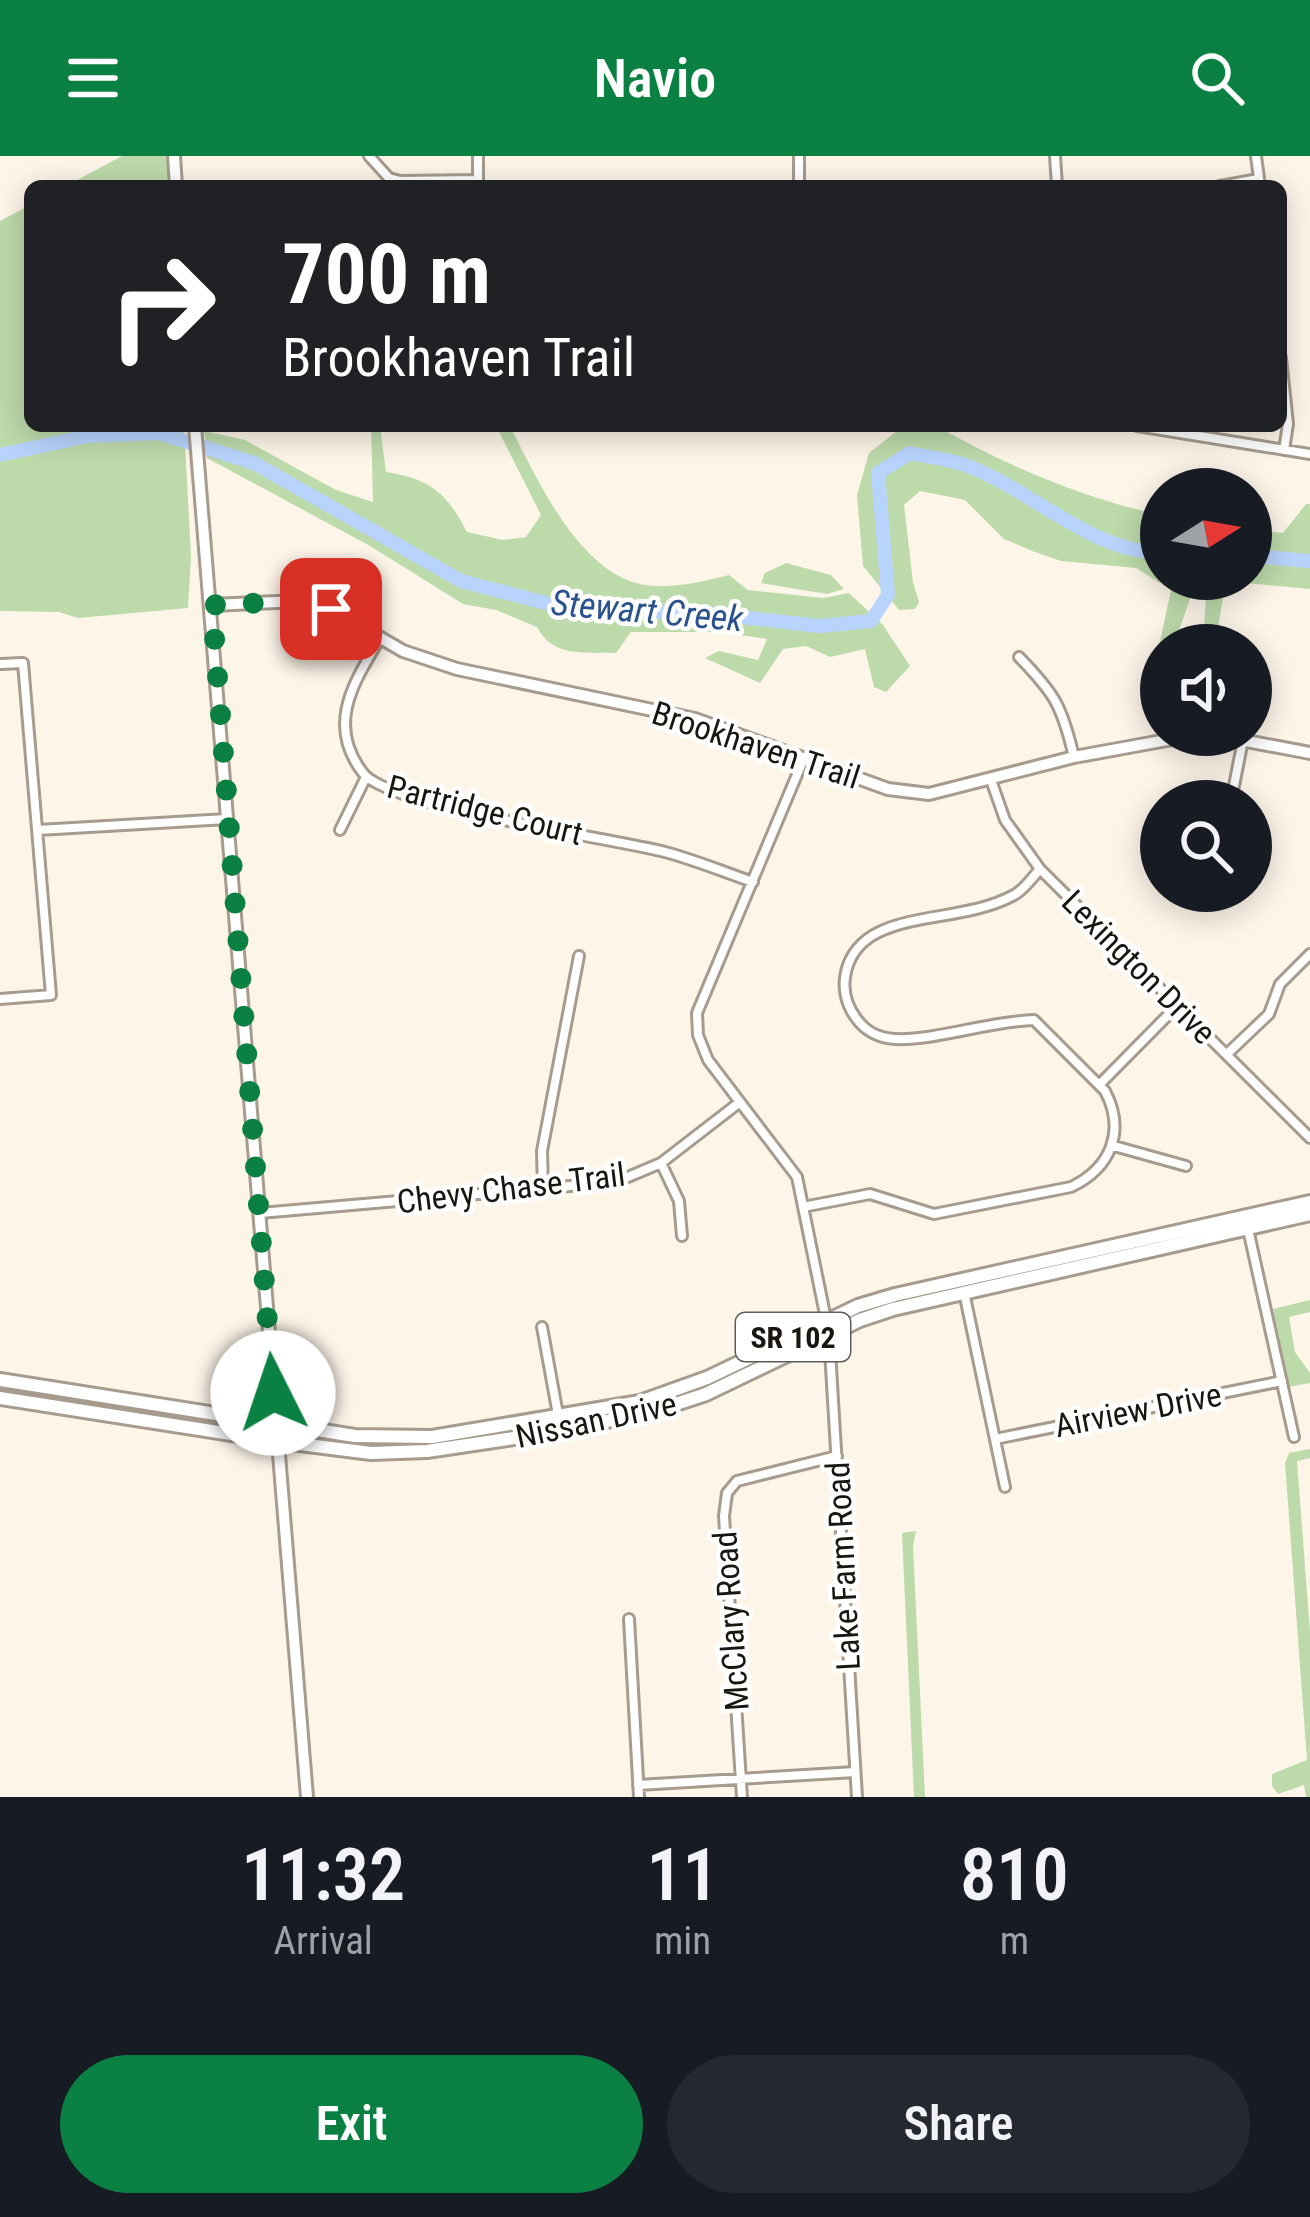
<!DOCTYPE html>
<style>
:root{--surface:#171b24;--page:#242831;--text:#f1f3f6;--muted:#9ea1a6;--accent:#0b8043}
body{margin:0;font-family:"Roboto Condensed",sans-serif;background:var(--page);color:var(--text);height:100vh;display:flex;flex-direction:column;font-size:45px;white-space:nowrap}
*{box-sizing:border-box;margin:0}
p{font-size:39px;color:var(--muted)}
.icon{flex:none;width:66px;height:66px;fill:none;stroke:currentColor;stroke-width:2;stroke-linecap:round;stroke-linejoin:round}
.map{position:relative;height:1641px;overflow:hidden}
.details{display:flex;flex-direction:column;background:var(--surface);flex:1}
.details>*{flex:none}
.top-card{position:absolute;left:24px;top:24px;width:1263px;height:252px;border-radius:18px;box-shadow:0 6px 30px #0003;background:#202124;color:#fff;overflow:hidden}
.needle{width:78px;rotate:79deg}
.tools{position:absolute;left:1140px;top:312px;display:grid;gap:24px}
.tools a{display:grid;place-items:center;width:132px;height:132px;border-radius:50%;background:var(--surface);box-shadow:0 6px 30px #0003;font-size:60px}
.pin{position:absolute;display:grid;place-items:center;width:102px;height:102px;color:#fff;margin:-51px;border-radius:24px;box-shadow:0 6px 18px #0006}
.me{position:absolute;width:132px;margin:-66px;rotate:356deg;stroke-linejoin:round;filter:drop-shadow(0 0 9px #0008)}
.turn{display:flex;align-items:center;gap:42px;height:252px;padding:0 60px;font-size:54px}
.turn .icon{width:156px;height:156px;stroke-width:2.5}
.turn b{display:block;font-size:84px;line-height:102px}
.eta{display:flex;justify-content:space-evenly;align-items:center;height:204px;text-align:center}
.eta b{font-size:72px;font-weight:600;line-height:84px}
.button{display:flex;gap:24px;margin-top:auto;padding:24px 60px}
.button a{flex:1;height:138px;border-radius:72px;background:var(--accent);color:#fff;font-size:48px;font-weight:600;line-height:138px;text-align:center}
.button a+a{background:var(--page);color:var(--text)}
header{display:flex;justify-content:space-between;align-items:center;height:156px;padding:0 60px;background:var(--accent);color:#fff;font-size:54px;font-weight:600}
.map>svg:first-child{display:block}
.green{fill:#bddaab}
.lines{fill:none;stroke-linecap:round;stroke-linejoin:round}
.river{stroke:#b8d4fc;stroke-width:14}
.street-casing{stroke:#a69b8d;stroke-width:14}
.secondary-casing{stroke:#a69b8d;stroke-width:16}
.primary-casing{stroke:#a69b8d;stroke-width:18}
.street{stroke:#fff;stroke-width:8}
.secondary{stroke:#fff;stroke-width:10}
.primary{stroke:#fff;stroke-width:12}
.route{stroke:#0b8043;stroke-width:21;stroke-dasharray:0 37.8}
.labels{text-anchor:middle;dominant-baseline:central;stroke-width:9;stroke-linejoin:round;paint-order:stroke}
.shield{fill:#fff;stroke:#5e5c58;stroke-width:3}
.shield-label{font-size:30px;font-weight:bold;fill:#191610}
.street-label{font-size:33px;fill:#191610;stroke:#fff}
.water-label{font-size:36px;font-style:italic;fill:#29528e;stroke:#fff}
</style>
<header><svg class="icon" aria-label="menu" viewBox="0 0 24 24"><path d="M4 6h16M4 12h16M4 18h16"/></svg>Navio<svg class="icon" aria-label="search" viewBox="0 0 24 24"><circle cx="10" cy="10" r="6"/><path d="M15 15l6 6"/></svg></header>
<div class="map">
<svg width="1310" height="1641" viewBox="0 0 1310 1641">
<rect width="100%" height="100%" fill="#fef5e9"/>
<path class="green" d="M 122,0 L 174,0 L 176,30 L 66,30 Z
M 30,49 L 30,270 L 184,270 L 191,400 L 188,452 L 78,462 L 59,456 L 0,455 L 0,65 Z
M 371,270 L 380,270 L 386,316 C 430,323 446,336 467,376 L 503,384 L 526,381 L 541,359 L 496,270 L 510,270 C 536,321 576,410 636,427 C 665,435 701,426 729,419 L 748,434 L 823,442 L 849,437 L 883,469 L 910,510 L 886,536 L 874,531 L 865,493 L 830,501 L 806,490 L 783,493 L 760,527 L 705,502 L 719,495 L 758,504 L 767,483 L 718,476 L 631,476 L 616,497 C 585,496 553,502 537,471 L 496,454 L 463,448 L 370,390 L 207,302 L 204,275 L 245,284 L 336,334 L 373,346 Z
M 938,271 C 1008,310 1082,342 1161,359 L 1161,423 L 1251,423 L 1251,373 L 1283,377 L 1306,348 L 1310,348 L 1310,433 L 1245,427 L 1224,436 L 1215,489 L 1203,489 L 1206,441 L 1191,440 L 1174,489 L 1161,489 L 1161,517 L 1153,518 L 1171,434 L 1136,412 L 1061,405 L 1035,396 L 1004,383 L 965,344 L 920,335 L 904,349 L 913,426 L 919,446 L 915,453 L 899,454 L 863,410 L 857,339 L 869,297 L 897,275 Z
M 786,407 L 831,419 L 844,433 L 827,438 L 761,427 L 765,417 Z
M 1310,1144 L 1310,1156 L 1289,1161 L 1295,1196 L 1310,1217 L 1310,1227 L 1288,1231 L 1273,1153 Z
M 1310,1293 L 1310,1302 L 1297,1305 L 1310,1476 L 1310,1641 L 1306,1641 L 1304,1629 L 1278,1638 L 1272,1630 L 1272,1618 L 1307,1604 L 1285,1307 L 1289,1297 Z
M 916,1375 L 913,1391 L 925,1641 L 914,1641 L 902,1377 Z"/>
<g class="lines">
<path class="river" d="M 0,299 L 88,280 L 159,277 L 254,307 L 461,425 L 573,454 L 705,457 L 819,470 L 871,465 L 888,439 L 878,317 L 910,297 C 928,301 948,303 965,309 C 1030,332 1088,395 1161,397
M 1251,400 L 1310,405"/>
<defs>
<path id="street" d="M 369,0 L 389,22 L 400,25 L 478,24
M 1055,0 L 1057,30
M 1256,0 L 1260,30
M 478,30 L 478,0
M 799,30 L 799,0
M 1220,30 L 1259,23
M 1281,202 L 1288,268 L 1284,294
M 1137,270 L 1310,298
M 380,482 C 355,525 325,568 363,617 C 390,651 610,682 665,696 C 695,704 724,716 753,726
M 1019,501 C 1055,538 1062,550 1074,601
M 0,508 L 23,507 L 51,839 L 0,843
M 804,602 L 697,857 L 698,879 L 708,904 L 797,1021 L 829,1178 L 857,1641
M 991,624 L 1005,664 L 1040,713 L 1310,982
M 1231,645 L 1243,584
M 38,674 L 227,663
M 340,674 L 366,621
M 1227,898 L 1269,858 L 1280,828 L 1310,798
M 1099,929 L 1178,849
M 1114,990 L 1186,1010
M 661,1007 L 679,1045 L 682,1080
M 543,1035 L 542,995 L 579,800
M 803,1051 L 870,1038 L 934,1058 L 1071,1031 C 1111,1012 1126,975 1105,935 L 1034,864 C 990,865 934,885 895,883 C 878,882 866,876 856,862 C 834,832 845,792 879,776 C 919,757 972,762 1014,739 C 1024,734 1032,722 1040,713
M 260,1057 L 616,1026 L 661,1007 L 740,946
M 1248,1073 L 1294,1281
M 964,1136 L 1005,1331
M 542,1171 L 559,1264
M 995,1283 L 1282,1225
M 629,1463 L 639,1641
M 638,1629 L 855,1616
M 742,1641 L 724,1360 L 727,1337 L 737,1325 L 837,1300"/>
<path id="secondary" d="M 174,0 L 176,30
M 195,270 L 307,1641
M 212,449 L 301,445 L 331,453 L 403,495 L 457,513 L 695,563 L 888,633 L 929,638 L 1074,601 L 1189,580 L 1220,580 L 1310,597"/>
<path id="primary" d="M 0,1224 L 355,1280 L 432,1281 L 640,1246 L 707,1222 L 858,1150 L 895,1139 L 1310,1046
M 0,1242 L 276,1285 L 371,1297 L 427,1295 L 561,1275 L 658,1254 L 706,1238 L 860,1164 L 893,1153 L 1310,1058"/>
</defs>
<use href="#street" class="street-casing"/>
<use href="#secondary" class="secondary-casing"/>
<use href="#primary" class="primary-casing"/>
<use href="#street" class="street"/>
<use href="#secondary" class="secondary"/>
<use href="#primary" class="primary"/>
</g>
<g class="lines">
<path class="route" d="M 273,1237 L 212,449 L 302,445 L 331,453"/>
</g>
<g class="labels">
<rect class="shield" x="736" y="1157" width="114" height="48" rx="9"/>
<g class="shield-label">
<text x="793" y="1181">SR 102</text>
</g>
<g class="street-label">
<text transform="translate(756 589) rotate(18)">Brookhaven Trail</text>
<text transform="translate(485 654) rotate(14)">Partridge Court</text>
<text transform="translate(1139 811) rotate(45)">Lexington Drive</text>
<text transform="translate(511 1032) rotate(-7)">Chevy Chase Trail</text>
<text transform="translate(1138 1254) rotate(-11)">Airview Drive</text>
<text transform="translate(596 1264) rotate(-12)">Nissan Drive</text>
<text transform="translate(843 1410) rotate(-93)">Lake Farm Road</text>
<text transform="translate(731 1465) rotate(-94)">McClary Road</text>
</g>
<g class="water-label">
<text transform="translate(647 455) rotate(5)">Stewart Creek</text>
</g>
</g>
</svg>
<div class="tools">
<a><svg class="needle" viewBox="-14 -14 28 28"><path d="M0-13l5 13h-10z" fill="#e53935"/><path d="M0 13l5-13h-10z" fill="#9ea1a6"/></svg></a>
<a><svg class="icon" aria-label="sound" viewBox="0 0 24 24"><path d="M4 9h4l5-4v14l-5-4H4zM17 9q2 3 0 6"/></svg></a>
<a><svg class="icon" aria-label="search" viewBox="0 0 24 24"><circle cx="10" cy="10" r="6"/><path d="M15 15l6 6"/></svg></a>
</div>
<div class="pin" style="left:331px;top:453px;background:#d93025"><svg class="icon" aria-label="arrive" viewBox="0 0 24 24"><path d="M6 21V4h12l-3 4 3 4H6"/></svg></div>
<svg class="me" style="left:273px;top:1237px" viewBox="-20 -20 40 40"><circle r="19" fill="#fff"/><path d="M0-13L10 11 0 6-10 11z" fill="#0b8043"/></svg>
<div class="top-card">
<div class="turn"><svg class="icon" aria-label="right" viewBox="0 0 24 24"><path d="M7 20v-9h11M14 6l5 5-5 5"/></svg><div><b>700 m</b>Brookhaven Trail</div></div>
</div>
</div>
<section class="details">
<div class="eta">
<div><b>11:32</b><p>Arrival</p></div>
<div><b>11</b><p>min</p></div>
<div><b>810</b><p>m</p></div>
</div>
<div class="button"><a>Exit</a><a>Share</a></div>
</section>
